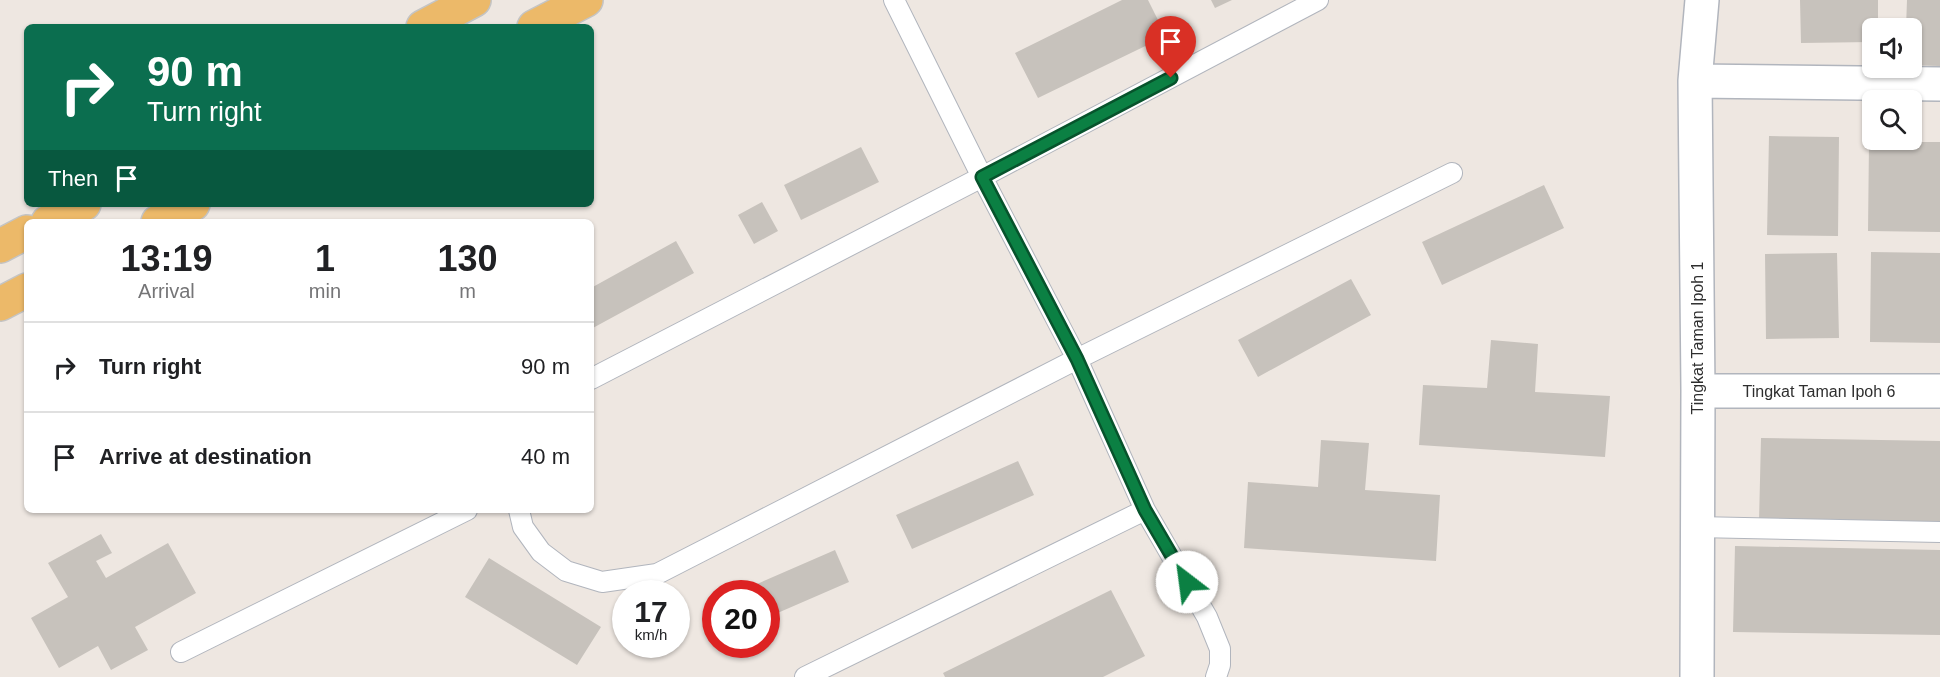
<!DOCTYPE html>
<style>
:root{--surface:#fff;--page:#f2f2f2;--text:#202124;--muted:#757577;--line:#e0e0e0}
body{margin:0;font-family:Arial,sans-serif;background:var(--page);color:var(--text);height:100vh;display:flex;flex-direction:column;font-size:22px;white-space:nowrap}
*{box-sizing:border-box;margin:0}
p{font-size:20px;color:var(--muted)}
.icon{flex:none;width:33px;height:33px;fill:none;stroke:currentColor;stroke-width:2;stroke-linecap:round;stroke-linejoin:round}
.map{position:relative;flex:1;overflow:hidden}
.details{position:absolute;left:24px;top:219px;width:570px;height:294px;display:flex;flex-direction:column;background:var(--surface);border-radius:9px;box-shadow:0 2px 4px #0004}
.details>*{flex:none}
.guide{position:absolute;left:24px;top:24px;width:570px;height:183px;border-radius:9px;box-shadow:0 2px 4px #0004;background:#0b6e4f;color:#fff;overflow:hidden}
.fabs{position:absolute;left:1862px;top:18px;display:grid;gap:12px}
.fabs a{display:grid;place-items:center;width:60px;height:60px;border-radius:9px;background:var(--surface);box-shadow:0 2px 4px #0004;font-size:30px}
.speed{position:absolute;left:612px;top:580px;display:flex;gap:12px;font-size:30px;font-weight:700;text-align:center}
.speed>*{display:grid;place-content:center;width:78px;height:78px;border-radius:50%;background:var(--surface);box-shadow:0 2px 4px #0004;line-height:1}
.speed small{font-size:15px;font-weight:400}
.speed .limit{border:9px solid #d22;background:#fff;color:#111}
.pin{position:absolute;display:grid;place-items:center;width:51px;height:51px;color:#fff;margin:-62px -26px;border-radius:50% 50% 50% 0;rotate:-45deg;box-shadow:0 0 6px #0007}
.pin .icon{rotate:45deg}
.me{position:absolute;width:66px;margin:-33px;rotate:330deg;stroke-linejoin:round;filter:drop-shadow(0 0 4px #0008)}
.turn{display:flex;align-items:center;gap:21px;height:126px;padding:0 24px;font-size:27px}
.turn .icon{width:78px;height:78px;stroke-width:2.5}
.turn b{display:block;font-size:42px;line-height:51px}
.then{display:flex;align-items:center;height:57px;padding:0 24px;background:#0003;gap:12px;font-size:22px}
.eta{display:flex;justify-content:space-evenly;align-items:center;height:102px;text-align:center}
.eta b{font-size:36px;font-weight:700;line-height:42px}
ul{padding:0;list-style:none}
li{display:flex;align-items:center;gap:18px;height:90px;padding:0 24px;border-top:2px solid var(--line)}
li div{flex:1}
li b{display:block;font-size:22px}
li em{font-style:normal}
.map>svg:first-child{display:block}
.building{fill:#c7c2bc}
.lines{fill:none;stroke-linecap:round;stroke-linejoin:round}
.service-casing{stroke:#b1b5bd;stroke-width:22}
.minor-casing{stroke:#b1b5bd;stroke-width:36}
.primary-casing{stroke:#c4c4c4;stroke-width:36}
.service{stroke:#fff;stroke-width:20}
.minor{stroke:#fff;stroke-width:33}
.primary{stroke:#ecb969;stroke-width:33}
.route-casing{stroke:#07532c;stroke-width:15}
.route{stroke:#0b8043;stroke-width:10}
.labels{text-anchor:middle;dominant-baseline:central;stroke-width:6;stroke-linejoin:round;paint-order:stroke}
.street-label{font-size:16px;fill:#2e2e2e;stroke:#fff}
</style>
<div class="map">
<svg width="1940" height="677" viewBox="0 0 1940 677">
<rect width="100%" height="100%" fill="#eee7e1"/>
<path class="building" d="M 1122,0 L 1148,0 L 1166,36 L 1038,98 L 1015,53 Z
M 1211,0 L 1232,0 L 1215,8 Z
M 1800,0 L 1878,0 L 1878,28 L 1872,28 L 1872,42 L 1801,43 Z
M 1907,0 L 1940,0 L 1940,66 L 1911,65 L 1911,28 L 1906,28 Z
M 1769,136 L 1839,137 L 1838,236 L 1767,235 Z
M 1869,142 L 1940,142 L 1940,232 L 1868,231 Z
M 861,147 L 879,182 L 801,220 L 784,185 Z
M 1544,185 L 1564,228 L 1442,285 L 1422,242 Z
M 762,202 L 778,231 L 754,244 L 738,215 Z
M 676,241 L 694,273 L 591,329 L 591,288 Z
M 1871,252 L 1940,253 L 1940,343 L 1870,342 Z
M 1837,253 L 1839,338 L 1766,339 L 1765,254 Z
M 1351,279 L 1371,315 L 1258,377 L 1238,340 Z
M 1491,340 L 1538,344 L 1535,392 L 1610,396 L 1605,457 L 1419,445 L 1423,385 L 1487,388 Z
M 1761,438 L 1940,441 L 1940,525 L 1759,522 Z
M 1321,440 L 1369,443 L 1365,490 L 1440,495 L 1436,561 L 1244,548 L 1248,482 L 1318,487 Z
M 1018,461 L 1034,495 L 912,549 L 896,515 Z
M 101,534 L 112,553 L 96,561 L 106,578 L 168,543 L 196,593 L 135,627 L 148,650 L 111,670 L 98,646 L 59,668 L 31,618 L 68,597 L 48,563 Z
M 1735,546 L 1940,550 L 1940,635 L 1733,632 Z
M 835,550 L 849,582 L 766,618 L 766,594 L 734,594 Z
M 489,558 L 601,627 L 577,665 L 465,597 Z
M 1111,590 L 1145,656 L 1103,677 L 945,677 L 943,673 Z"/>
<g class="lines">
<defs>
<path id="service" d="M 894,0 L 982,177 L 1077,359 L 1145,510 L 1207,617 L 1220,649 L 1220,665 L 1216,677
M 591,379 L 982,177 L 1318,0
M 519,510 L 523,527 L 541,552 L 566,571 L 602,582 L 657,574 L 1077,359 L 1452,173
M 1696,527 L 1940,532
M 181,652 L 467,510
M 805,677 L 1145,510"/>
<path id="minor" d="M 1695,81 L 1940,84
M 1698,391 L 1940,391
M 1697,677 L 1698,391 L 1695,81 L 1702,0"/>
<path id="primary" d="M 423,27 L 474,0
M 534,27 L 586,0
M 48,222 L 84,204
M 158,222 L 193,204
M 0,246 L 27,232
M 0,304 L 27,290"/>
</defs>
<use href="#service" class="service-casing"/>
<use href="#minor" class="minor-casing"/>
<use href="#primary" class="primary-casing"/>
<use href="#service" class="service"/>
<use href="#minor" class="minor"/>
<use href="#primary" class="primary"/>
</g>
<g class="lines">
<defs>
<path id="route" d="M 1171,78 L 982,177 L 1077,359 L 1145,510 L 1187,582"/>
</defs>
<use href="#route" class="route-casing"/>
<use href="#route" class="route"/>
</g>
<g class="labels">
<g class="street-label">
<text transform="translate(1697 338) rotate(-90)">Tingkat Taman Ipoh 1</text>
<text x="1819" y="391">Tingkat Taman Ipoh 6</text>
</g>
</g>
</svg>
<div class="fabs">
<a><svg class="icon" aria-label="sound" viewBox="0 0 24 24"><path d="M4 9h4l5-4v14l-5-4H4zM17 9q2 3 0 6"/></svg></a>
<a><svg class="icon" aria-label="search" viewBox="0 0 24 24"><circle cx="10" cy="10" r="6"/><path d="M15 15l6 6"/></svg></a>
</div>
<div class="speed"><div>17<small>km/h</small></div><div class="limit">20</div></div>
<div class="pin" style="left:1171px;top:78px;background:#d93025"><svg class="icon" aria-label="arrive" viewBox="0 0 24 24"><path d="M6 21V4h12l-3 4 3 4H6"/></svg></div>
<svg class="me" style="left:1187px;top:582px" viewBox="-20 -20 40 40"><circle r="19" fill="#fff"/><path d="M0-13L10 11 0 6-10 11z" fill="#0b8043"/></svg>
<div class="guide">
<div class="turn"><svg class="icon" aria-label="right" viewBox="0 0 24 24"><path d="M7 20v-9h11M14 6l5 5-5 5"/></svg><div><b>90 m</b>Turn right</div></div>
<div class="then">Then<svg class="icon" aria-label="arrive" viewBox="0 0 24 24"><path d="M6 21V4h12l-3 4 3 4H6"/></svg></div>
</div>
<section class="details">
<div class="eta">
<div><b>13:19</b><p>Arrival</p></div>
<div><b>1</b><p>min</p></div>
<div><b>130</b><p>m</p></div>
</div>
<ul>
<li><svg class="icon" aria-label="right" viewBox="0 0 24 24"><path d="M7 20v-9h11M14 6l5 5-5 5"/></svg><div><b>Turn right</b></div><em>90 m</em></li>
<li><svg class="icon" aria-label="arrive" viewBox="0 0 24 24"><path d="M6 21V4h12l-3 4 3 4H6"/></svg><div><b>Arrive at destination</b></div><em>40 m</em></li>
</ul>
</section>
</div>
